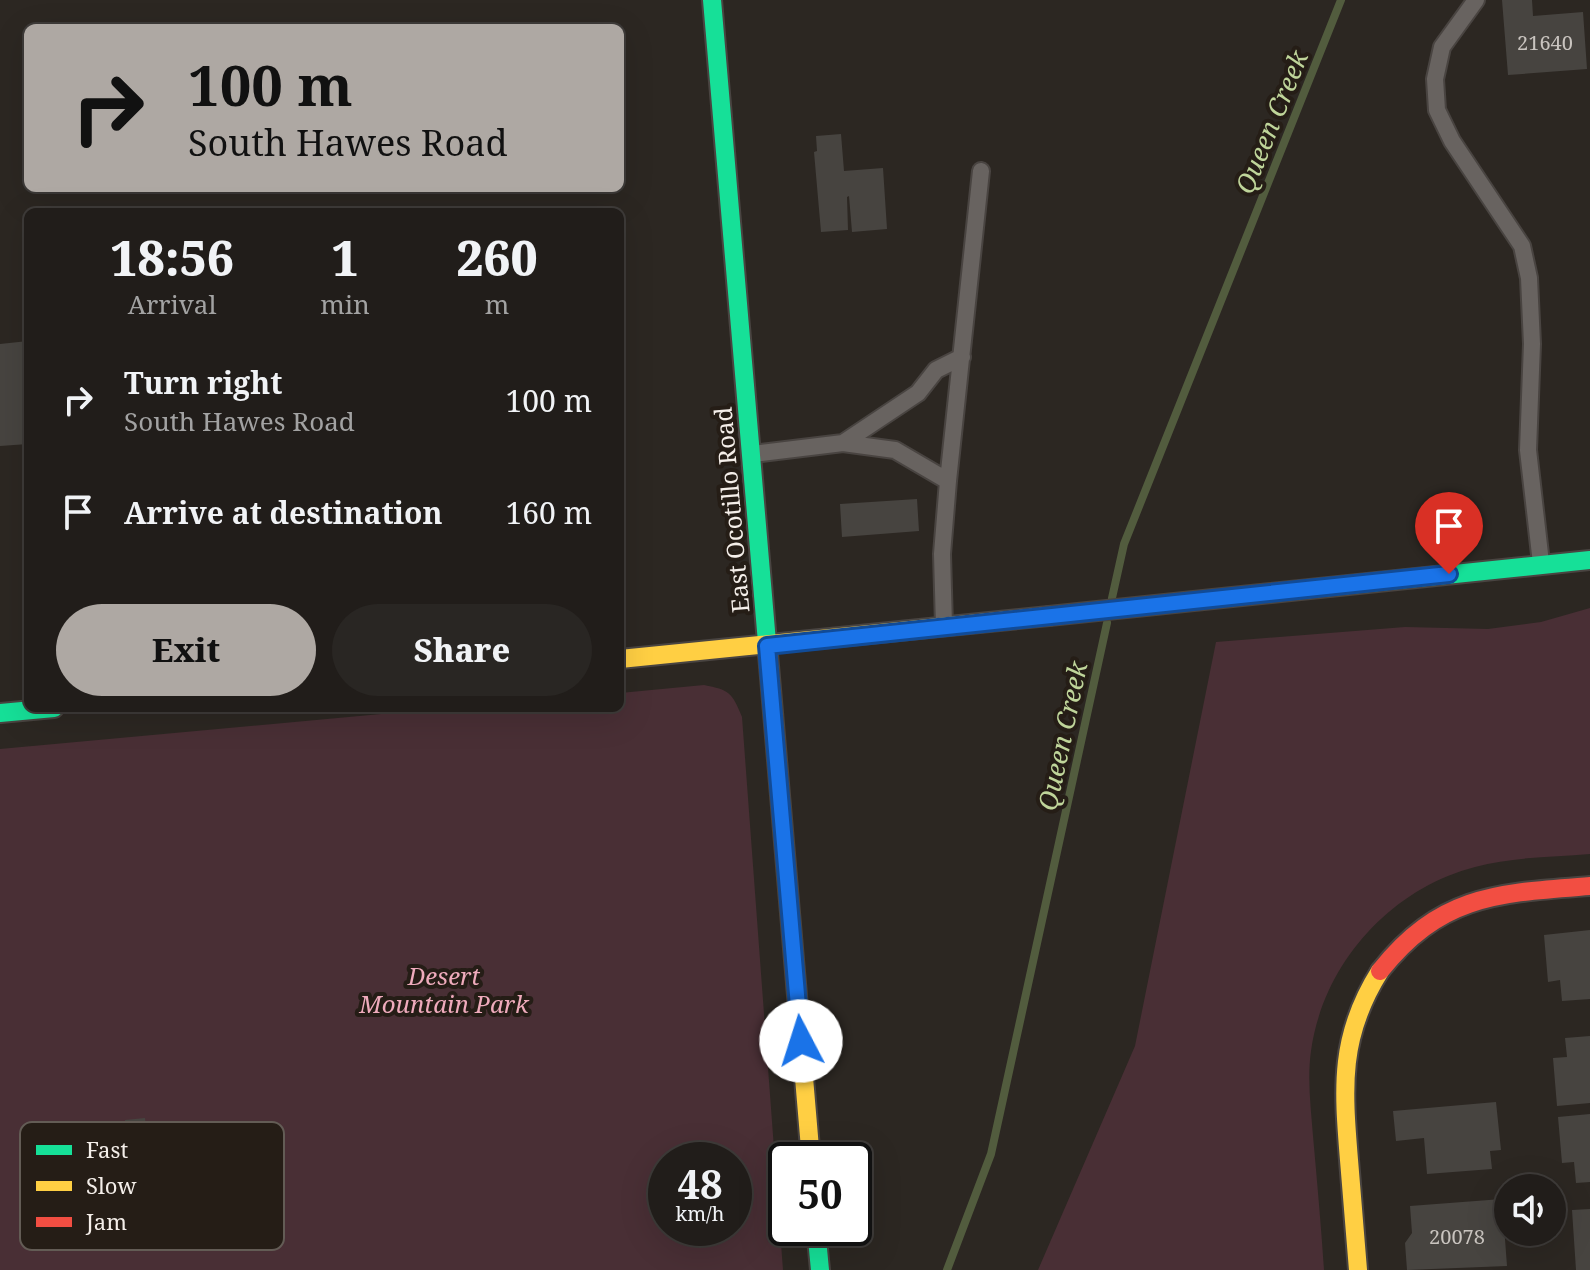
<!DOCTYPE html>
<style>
:root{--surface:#211d1a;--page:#292623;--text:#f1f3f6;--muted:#a2a2a2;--line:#3e3b39;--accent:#aea8a3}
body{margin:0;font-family:"Noto Serif",serif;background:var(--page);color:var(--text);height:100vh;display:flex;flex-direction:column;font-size:30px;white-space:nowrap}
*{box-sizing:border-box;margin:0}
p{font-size:26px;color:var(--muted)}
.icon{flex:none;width:44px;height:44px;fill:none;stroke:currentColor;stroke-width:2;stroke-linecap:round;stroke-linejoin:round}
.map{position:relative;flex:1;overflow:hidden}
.drawer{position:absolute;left:24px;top:208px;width:600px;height:504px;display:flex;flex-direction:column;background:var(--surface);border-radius:12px;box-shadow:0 8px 32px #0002,0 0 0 2px var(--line)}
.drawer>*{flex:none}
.top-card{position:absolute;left:24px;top:24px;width:600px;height:168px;border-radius:12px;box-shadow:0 8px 32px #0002,0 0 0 2px var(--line);background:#aea8a3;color:#111;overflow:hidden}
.controls{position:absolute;left:1494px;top:1174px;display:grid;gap:16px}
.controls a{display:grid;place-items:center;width:72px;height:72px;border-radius:50%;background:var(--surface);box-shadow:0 8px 32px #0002,0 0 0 2px var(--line);font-size:40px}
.speed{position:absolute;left:648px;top:1142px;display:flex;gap:16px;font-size:40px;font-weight:700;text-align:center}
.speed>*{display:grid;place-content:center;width:104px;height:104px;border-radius:50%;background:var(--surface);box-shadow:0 8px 32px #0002,0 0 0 2px var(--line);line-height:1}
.speed small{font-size:20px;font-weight:400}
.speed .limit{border:4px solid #111;border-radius:12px;background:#fff;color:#111}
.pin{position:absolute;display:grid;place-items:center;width:68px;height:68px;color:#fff;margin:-82px -34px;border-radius:50% 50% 50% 0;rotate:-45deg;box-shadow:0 0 8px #0007}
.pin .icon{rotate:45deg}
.me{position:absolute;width:88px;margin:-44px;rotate:355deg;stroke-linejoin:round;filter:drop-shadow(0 0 6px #0008)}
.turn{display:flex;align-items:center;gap:28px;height:168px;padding:0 32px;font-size:36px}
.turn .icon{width:104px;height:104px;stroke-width:2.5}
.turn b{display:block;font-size:56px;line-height:68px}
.eta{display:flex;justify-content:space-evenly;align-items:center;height:136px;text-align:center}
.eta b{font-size:48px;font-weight:800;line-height:56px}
.primary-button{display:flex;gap:16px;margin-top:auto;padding:16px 32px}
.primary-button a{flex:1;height:92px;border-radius:48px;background:var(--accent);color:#111;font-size:32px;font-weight:800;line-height:92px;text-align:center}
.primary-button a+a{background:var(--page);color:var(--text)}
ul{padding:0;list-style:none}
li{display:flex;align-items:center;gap:24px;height:112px;padding:0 32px}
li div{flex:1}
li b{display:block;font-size:30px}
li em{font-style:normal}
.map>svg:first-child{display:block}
.green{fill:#492f35;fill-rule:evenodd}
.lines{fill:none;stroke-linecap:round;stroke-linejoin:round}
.stream{stroke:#525c3e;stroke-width:8}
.building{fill:#474440}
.lane-casing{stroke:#494441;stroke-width:20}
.fast-casing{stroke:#494441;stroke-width:22}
.slow-casing{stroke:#494441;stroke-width:22}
.jam-casing{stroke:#494441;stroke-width:22}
.lane{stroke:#686360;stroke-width:16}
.fast{stroke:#16e098;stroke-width:18}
.slow{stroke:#ffcf43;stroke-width:18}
.jam{stroke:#f24e42;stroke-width:18}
.route-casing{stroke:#114b97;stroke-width:20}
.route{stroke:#1a73e8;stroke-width:14}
.labels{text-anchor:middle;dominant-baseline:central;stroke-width:8;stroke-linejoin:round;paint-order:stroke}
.number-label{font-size:20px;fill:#c9c4bf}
.street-label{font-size:24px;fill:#f4eee9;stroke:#251d16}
.park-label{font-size:24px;font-style:italic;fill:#efabbc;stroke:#251d16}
.water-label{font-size:26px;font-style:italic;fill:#bfd59a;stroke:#251d16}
.key{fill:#251d16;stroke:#635c55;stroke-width:2}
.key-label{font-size:22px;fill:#f4eee9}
</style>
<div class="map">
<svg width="1590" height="1270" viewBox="0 0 1590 1270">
<rect width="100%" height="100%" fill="#2c2722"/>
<path class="green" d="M 1590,608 L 1590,854 C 1552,857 1512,857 1475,867 C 1390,889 1323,964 1311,1051 C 1307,1079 1311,1109 1313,1136 C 1317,1181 1321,1225 1324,1270 L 1038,1270 L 1135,1046 L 1216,642 L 1405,627 L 1488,629 L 1541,622 Z
M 704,685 C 729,690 732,692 742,717 L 783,1270 L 0,1270 L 0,749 L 446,708 L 620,708 L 620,693 ZM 666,1160 L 734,1160 L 734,1228 L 666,1228 Z"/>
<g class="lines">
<path class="stream" d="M 1112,598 L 1124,544 L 1341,0
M 947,1270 L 991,1154 L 1107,623"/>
</g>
<path class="building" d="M 1502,0 L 1532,0 L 1533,16 L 1583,12 L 1587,69 L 1508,75 Z
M 841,134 L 844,171 L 883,168 L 887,229 L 852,232 L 849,196 L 847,197 L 848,230 L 821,232 L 814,152 L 817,151 L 816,136 Z
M 28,341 L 28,444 L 0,446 L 0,344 Z
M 917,499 L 919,531 L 842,537 L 840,504 Z
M 1590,930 L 1590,999 L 1562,1001 L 1560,980 L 1548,982 L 1544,935 Z
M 1590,1036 L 1590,1103 L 1557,1106 L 1553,1058 L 1567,1057 L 1565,1038 Z
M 1496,1102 L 1501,1150 L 1490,1151 L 1492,1169 L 1427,1174 L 1424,1138 L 1396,1141 L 1393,1111 Z
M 1590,1114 L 1590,1182 L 1576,1183 L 1574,1162 L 1562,1163 L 1558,1117 Z
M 145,1118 L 147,1138 L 126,1140 L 125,1120 Z
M 1502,1199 L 1507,1266 L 1407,1270 L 1405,1243 L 1412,1233 L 1410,1206 Z
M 1590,1209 L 1590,1270 L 1576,1270 L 1572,1210 Z"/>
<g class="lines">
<defs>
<path id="lane" d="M 1476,0 L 1442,47 L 1435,79 L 1437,110 L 1452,141 L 1522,246 L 1529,278 L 1532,344 L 1528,450 L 1541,563
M 843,443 L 918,393 L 936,370 L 962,357
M 753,454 L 843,443 L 895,450 L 948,481
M 944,626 L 942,554 L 948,481 L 981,171"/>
<path id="fast" d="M 712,0 L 768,654
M 1049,616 L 1590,560
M 0,713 L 54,708
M 816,1228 L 820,1270"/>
<path id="slow" d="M 768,654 L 811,1160
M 620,659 L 1049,616
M 1358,1270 C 1355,1233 1352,1197 1349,1160 C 1343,1087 1339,1036 1380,971"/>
<path id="jam" d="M 1380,971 C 1441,894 1499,893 1590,886"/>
</defs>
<use href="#lane" class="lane-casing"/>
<use href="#fast" class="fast-casing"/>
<use href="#slow" class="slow-casing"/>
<use href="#jam" class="jam-casing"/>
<use href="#lane" class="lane"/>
<use href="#fast" class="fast"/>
<use href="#slow" class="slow"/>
<use href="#jam" class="jam"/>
</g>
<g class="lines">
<defs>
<path id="route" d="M 801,1041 L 767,646 L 1449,574"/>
</defs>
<use href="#route" class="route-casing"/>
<use href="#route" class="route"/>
</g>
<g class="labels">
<g class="number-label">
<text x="1545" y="42">21640</text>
<text x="1457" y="1236">20078</text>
</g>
<g class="street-label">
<text transform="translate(731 510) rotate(-95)">East Ocotillo Road</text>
</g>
<g class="park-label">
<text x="444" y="975">Desert<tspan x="444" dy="28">Mountain Park</tspan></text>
</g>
<g class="water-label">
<text transform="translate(1271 122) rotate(-68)">Queen Creek</text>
<text transform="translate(1062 736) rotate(-78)">Queen Creek</text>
</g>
</g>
<rect x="20" y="1122" width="264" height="128" rx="12" class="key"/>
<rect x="36" y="1145" width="36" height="10" fill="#16e098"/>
<rect x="36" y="1181" width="36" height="10" fill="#ffcf43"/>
<rect x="36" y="1217" width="36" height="10" fill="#f24e42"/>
<g class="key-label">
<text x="86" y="1158">Fast</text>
<text x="86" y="1194">Slow</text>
<text x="86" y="1230">Jam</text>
</g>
</svg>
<div class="controls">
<a><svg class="icon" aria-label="sound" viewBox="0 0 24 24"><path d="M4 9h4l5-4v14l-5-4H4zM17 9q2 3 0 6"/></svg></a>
</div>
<div class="speed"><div>48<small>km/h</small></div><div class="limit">50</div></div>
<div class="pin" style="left:1449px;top:574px;background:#d93025"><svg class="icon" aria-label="arrive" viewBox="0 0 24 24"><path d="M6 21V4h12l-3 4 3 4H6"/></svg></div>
<svg class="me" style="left:801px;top:1041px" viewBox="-20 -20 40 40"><circle r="19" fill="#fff"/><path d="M0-13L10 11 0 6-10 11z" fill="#1a73e8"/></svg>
<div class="top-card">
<div class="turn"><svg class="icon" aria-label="right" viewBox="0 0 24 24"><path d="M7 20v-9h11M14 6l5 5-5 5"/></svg><div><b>100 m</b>South Hawes Road</div></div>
</div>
<section class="drawer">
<div class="eta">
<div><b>18:56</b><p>Arrival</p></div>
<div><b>1</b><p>min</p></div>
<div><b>260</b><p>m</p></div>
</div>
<ul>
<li><svg class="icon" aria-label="right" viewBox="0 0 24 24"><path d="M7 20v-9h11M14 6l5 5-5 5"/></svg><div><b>Turn right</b><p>South Hawes Road</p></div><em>100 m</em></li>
<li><svg class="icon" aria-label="arrive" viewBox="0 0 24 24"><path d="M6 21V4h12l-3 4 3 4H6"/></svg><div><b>Arrive at destination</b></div><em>160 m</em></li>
</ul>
<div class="primary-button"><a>Exit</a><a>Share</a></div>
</section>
</div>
